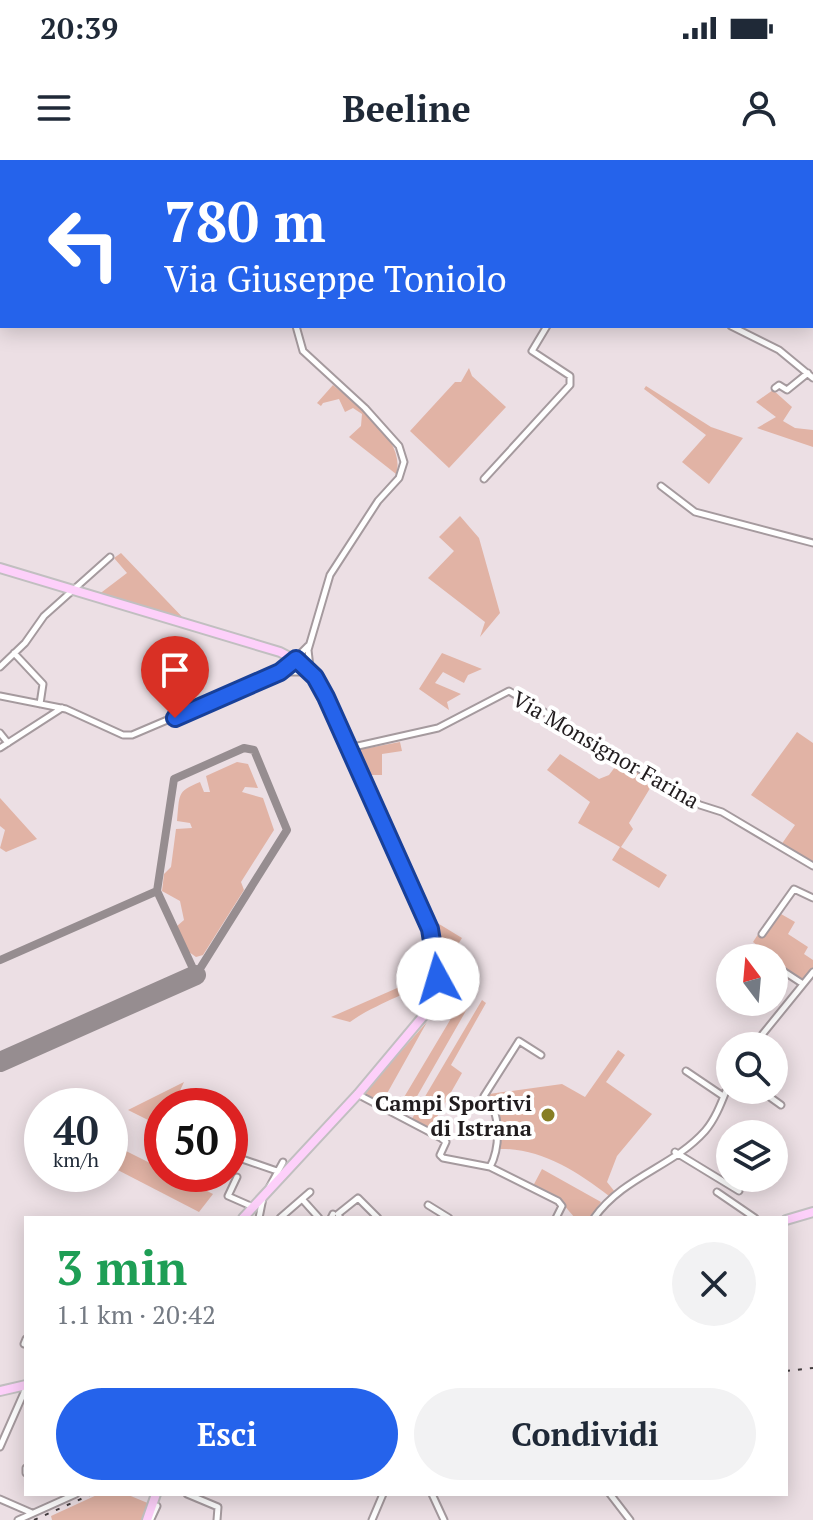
<!DOCTYPE html>
<html lang="it">
<meta charset="utf-8">
<style>
:root{--surface:#fff;--page:#f2f2f3;--text:#1f2937;--muted:#747a83;--accent:#2563eb}
body{margin:0;font-family:"PT Serif",serif;background:var(--page);color:var(--text);height:100vh;display:flex;flex-direction:column;font-size:30px;white-space:nowrap}
*{box-sizing:border-box;margin:0}
p{font-size:26px;color:var(--muted)}
.icon{flex:none;width:44px;height:44px;fill:none;stroke:currentColor;stroke-width:2;stroke-linecap:round;stroke-linejoin:round}
.map{position:relative;flex:1;overflow:hidden}
.sheet{position:absolute;left:24px;top:1056px;width:764px;height:280px;display:flex;flex-direction:column;background:var(--surface);border-radius:0px;box-shadow:0 4px 20px #0003}
.sheet>*{flex:none}
.hud{position:absolute;left:0px;top:0px;width:814px;height:168px;box-shadow:0 4px 20px #0003;background:#2563eb;color:#fff;overflow:hidden}
.needle{width:52px;rotate:344deg}
.fabs{position:absolute;left:716px;top:784px;display:grid;gap:16px}
.fabs a{display:grid;place-items:center;width:72px;height:72px;border-radius:50%;background:var(--surface);box-shadow:0 4px 20px #0003;font-size:40px}
.speed{position:absolute;left:24px;top:928px;display:flex;gap:16px;font-size:40px;font-weight:700;text-align:center}
.speed>*{display:grid;place-content:center;width:104px;height:104px;border-radius:50%;background:var(--surface);box-shadow:0 4px 20px #0003;line-height:1}
.speed small{font-size:20px;font-weight:400}
.speed .limit{border:12px solid #d22;background:#fff;color:#111}
.pin{position:absolute;display:grid;place-items:center;width:68px;height:68px;color:#fff;margin:-82px -34px;border-radius:50% 50% 50% 0;rotate:-45deg;box-shadow:0 0 8px #0007}
.pin .icon{rotate:45deg}
.me{position:absolute;width:88px;margin:-44px;rotate:354deg;stroke-linejoin:round;filter:drop-shadow(0 0 6px #0008)}
.turn{display:flex;align-items:center;gap:28px;height:168px;padding:0 32px;font-size:36px}
.turn .icon{width:104px;height:104px;stroke-width:2.5}
.turn b{display:block;font-size:56px;line-height:68px}
.round{display:grid;place-items:center;flex:none;width:84px;height:84px;border-radius:42px;background:var(--page)}
.summary{display:flex;align-items:center;justify-content:space-between;height:136px;padding:0 32px}
h1{font-size:48px;font-weight:600;line-height:60px;color:#1e9e55}
.action{display:flex;gap:16px;margin-top:auto;padding:16px 32px}
.action a{flex:1;height:92px;border-radius:48px;background:var(--accent);color:#fff;font-size:32px;font-weight:600;line-height:92px;text-align:center}
.action a+a{background:var(--page);color:var(--text)}
.status{display:flex;justify-content:space-between;align-items:center;height:56px;padding:0 40px;background:var(--surface);direction:ltr}
.status svg{height:22px;fill:currentColor}
header{display:flex;justify-content:space-between;align-items:center;height:104px;padding:0 32px;background:var(--surface);font-size:36px;font-weight:600}
.map>svg:first-child{display:block}
.green{fill:#e1b3a5}
.lines{fill:none;stroke-linecap:round;stroke-linejoin:round}
.taxiway{stroke:#968d90;stroke-width:8}
.runway{stroke:#968d90;stroke-width:20}
.minor-casing{stroke:#a59a9e;stroke-width:9}
.major-casing{stroke:#c1bfc0;stroke-width:12}
.minor{stroke:#fff;stroke-width:5}
.major{stroke:#fdd0fa;stroke-width:8}
.rail{stroke:#413b3d;stroke-width:2;stroke-dasharray:4 8;stroke-linecap:butt}
.route-casing{stroke:#184099;stroke-width:20}
.route{stroke:#2563eb;stroke-width:14}
.poi-dot{fill:#877e24;stroke:#fff;stroke-width:3}
.labels{text-anchor:middle;dominant-baseline:central;stroke-width:8;stroke-linejoin:round;paint-order:stroke}
.street-label{font-size:22px;fill:#211c1e;stroke:#fff}
.poi-label{font-size:22px;font-weight:bold;fill:#211c1e;stroke:#fff;text-anchor:end}
</style>
<div class="status"><b>20:39</b><svg viewBox="0 0 49 12"><path d="M0 12V9h3v3zM5 12V6h3v6zM10 12V3h3v9zM15 12V0h3v12zM26 1h20v11H26zM47 4h2v5h-2z"/></svg></div>
<header><svg class="icon" aria-label="menu" viewBox="0 0 24 24"><path d="M4 6h16M4 12h16M4 18h16"/></svg>Beeline<svg class="icon" aria-label="person" viewBox="0 0 24 24"><circle cx="12" cy="8" r="4"/><path d="M4 21q1-7 8-7t8 7"/></svg></header>
<div class="map">
<svg width="813" height="1360" viewBox="0 0 813 1360">
<rect width="100%" height="100%" fill="#ecdfe4"/>
<path class="green" d="M 469,208 L 472,216 L 506,247 L 449,308 L 410,271 L 455,222 L 461,222 Z
M 333,225 C 356,244 407,280 396,314 L 349,277 L 361,266 L 362,254 L 353,248 L 345,252 L 339,239 L 323,243 L 321,246 L 317,243 Z
M 646,226 L 711,267 L 743,278 L 709,324 L 682,302 L 706,275 L 644,229 Z
M 773,230 L 792,247 L 783,261 L 795,268 L 813,270 L 813,287 L 757,268 L 776,257 L 756,242 Z
M 460,356 L 479,378 L 500,453 L 480,477 L 485,462 L 428,418 L 454,391 L 439,377 Z
M 121,393 L 188,463 L 98,435 L 127,413 L 114,398 Z
M 442,493 L 482,509 L 468,515 L 464,523 L 443,512 L 435,523 L 461,534 L 447,542 L 449,550 L 419,529 Z
M 797,572 L 813,583 L 813,705 L 781,685 L 795,665 L 751,635 Z
M 400,582 L 402,591 L 382,594 L 382,615 L 363,615 L 352,591 Z
M 560,594 L 599,619 L 609,615 L 621,599 L 655,620 L 629,663 L 633,669 L 621,687 L 667,715 L 659,728 L 612,700 L 620,687 L 578,663 L 590,642 L 547,610 Z
M 237,602 L 248,604 L 258,628 L 245,627 L 242,632 L 263,638 L 274,670 L 241,722 L 244,730 L 203,795 L 196,797 L 189,792 L 177,766 L 184,760 L 180,741 L 162,731 L 164,714 L 171,707 L 176,669 L 192,668 L 190,663 L 177,661 C 180,634 176,632 200,622 L 204,632 L 210,632 L 206,616 Z
M 0,638 L 37,679 L 6,692 L 0,688 L 5,670 L 0,666 Z
M 774,750 L 795,762 L 788,774 L 808,787 L 804,794 L 813,800 L 813,809 L 803,822 L 753,782 Z
M 426,756 L 462,778 L 442,810 L 441,795 Z
M 435,805 L 437,812 C 412,835 377,842 350,862 L 331,857 L 420,818 Z
M 468,830 L 475,835 L 404,959 L 394,954 Z
M 482,840 L 486,843 L 451,905 L 462,913 L 429,971 L 410,962 Z
M 427,862 L 380,946 L 362,935 Z
M 618,890 L 625,895 L 606,922 L 652,954 L 617,996 L 607,1022 L 615,1032 L 609,1036 C 575,1010 539,987 496,989 L 489,934 L 562,924 L 585,937 Z
M 184,922 L 173,946 L 162,946 L 162,967 L 128,950 Z
M 110,983 L 162,1009 L 162,1014 L 173,1014 L 213,1034 L 199,1052 L 110,1006 Z
M 542,1009 L 601,1042 L 590,1058 L 575,1058 L 562,1043 L 533,1026 Z
M 99,1334 L 126,1334 L 150,1344 L 145,1360 L 52,1360 L 51,1356 Z"/>
<g class="lines">
<path class="taxiway" d="M 157,731 L 174,619 L 244,588 L 254,590 L 287,670 L 196,815
M 0,800 L 157,731 L 196,815"/>
<path class="runway" d="M 0,902 L 196,815"/>
<defs>
<path id="minor" d="M 133,0 L 135,2
M 539,0 L 540,2
M 213,2 L 215,0
M 416,2 L 418,0
M 758,2 L 759,0
M 296,166 L 303,191 L 365,248 L 399,286 L 404,302 L 399,318 L 378,341 L 330,415 L 308,490 L 310,507
M 731,166 L 779,190 L 813,218
M 775,228 L 779,225 L 787,230 L 808,213
M 484,319 L 570,225 L 570,216 L 532,191 L 547,166
M 661,326 L 695,352 L 813,383
M 14,493 L 43,524 L 40,544
M 0,507 L 25,483 L 44,456 L 110,397
M 284,510 L 308,486
M 0,536 L 66,549 L 123,575 L 132,575 L 280,512 L 307,512
M 0,573 L 8,583
M 0,588 L 62,548
M 349,588 L 438,568 L 509,531 L 700,645 L 722,652 L 813,706
M 762,774 L 794,729 L 813,738
M 762,797 L 763,798
M 774,805 L 803,824
M 753,886 L 813,812
M 686,911 L 723,936
M 760,930 L 781,945
M 359,935 L 441,978 L 446,982 L 440,995 L 443,998 L 490,1007 L 558,1041 L 562,1046 L 556,1058
M 675,992 L 739,1031
M 242,999 L 277,1011
M 490,1007 C 500,988 502,951 484,936 L 519,881 L 541,895
M 237,1017 L 228,1036 L 253,1047
M 269,1028 L 283,1002
M 717,1032 L 755,1058
M 302,1039 L 319,1058
M 428,1045 L 449,1058
M 259,1058 L 263,1038
M 280,1058 L 310,1032
M 331,1058 L 333,1054
M 340,1058 L 338,1054 L 358,1038 L 378,1058
M 594,1058 C 624,1016 673,1007 705,971 C 717,957 723,938 730,921
M 24,1184 L 26,1179
M 0,1287 L 26,1228
M 26,1308 L 26,1313
M 187,1334 L 218,1347 L 217,1360
M 432,1334 L 444,1360
M 610,1334 L 630,1360
M 0,1339 L 32,1353
M 151,1359 L 157,1346
M 18,1360 L 76,1334
M 372,1360 L 383,1334"/>
<path id="major" d="M 0,408 L 280,492 L 305,505 L 326,537 L 430,769 L 438,808 L 437,829 L 430,848 L 358,934 L 243,1058
M 786,1060 L 813,1052
M 0,1231 L 26,1225
M 147,1360 L 156,1334"/>
</defs>
<use href="#minor" class="minor-casing"/>
<use href="#major" class="major-casing"/>
<use href="#minor" class="minor"/>
<use href="#major" class="major"/>
<path class="rail" d="M 786,1211 L 813,1208
M 34,1360 L 92,1334"/>
</g>
<g class="lines">
<defs>
<path id="route" d="M 175,558 L 280,512 L 296,499 L 315,517 L 326,537 L 430,769 L 438,819"/>
</defs>
<use href="#route" class="route-casing"/>
<use href="#route" class="route"/>
</g>
<circle class="poi-dot" cx="548" cy="955" r="8"/>
<g class="labels">
<g class="street-label">
<text transform="translate(606 589) rotate(30)">Via Monsignor Farina</text>
</g>
<g class="poi-label">
<text x="532" y="942">Campi Sportivi<tspan x="532" dy="25">di Istrana</tspan></text>
</g>
</g>
</svg>
<div class="fabs">
<a><svg class="needle" viewBox="-14 -14 28 28"><path d="M0-13l5 13h-10z" fill="#e53935"/><path d="M0 13l5-13h-10z" fill="#747a83"/></svg></a>
<a><svg class="icon" aria-label="search" viewBox="0 0 24 24"><circle cx="10" cy="10" r="6"/><path d="M15 15l6 6"/></svg></a>
<a><svg class="icon" aria-label="layers" viewBox="0 0 24 24"><path d="M12 4l9 5-9 5-9-5zM3 14l9 5 9-5"/></svg></a>
</div>
<div class="speed"><div>40<small>km/h</small></div><div class="limit">50</div></div>
<div class="pin" style="left:175px;top:558px;background:#d93025"><svg class="icon" aria-label="arrive" viewBox="0 0 24 24"><path d="M6 21V4h12l-3 4 3 4H6"/></svg></div>
<svg class="me" style="left:438px;top:819px" viewBox="-20 -20 40 40"><circle r="19" fill="#fff"/><path d="M0-13L10 11 0 6-10 11z" fill="#2563eb"/></svg>
<div class="hud">
<div class="turn"><svg class="icon" aria-label="left" viewBox="0 0 24 24"><path d="M17 20v-9H6M10 6l-5 5 5 5"/></svg><div><b>780 m</b>Via Giuseppe Toniolo</div></div>
</div>
<section class="sheet">
<div class="summary"><div><h1>3 min</h1><p>1.1 km · 20:42</p></div><a class="round"><svg class="icon" aria-label="close" viewBox="0 0 24 24"><path d="M6 6l12 12M18 6L6 18"/></svg></a></div>
<div class="action"><a>Esci</a><a>Condividi</a></div>
</section>
</div>
